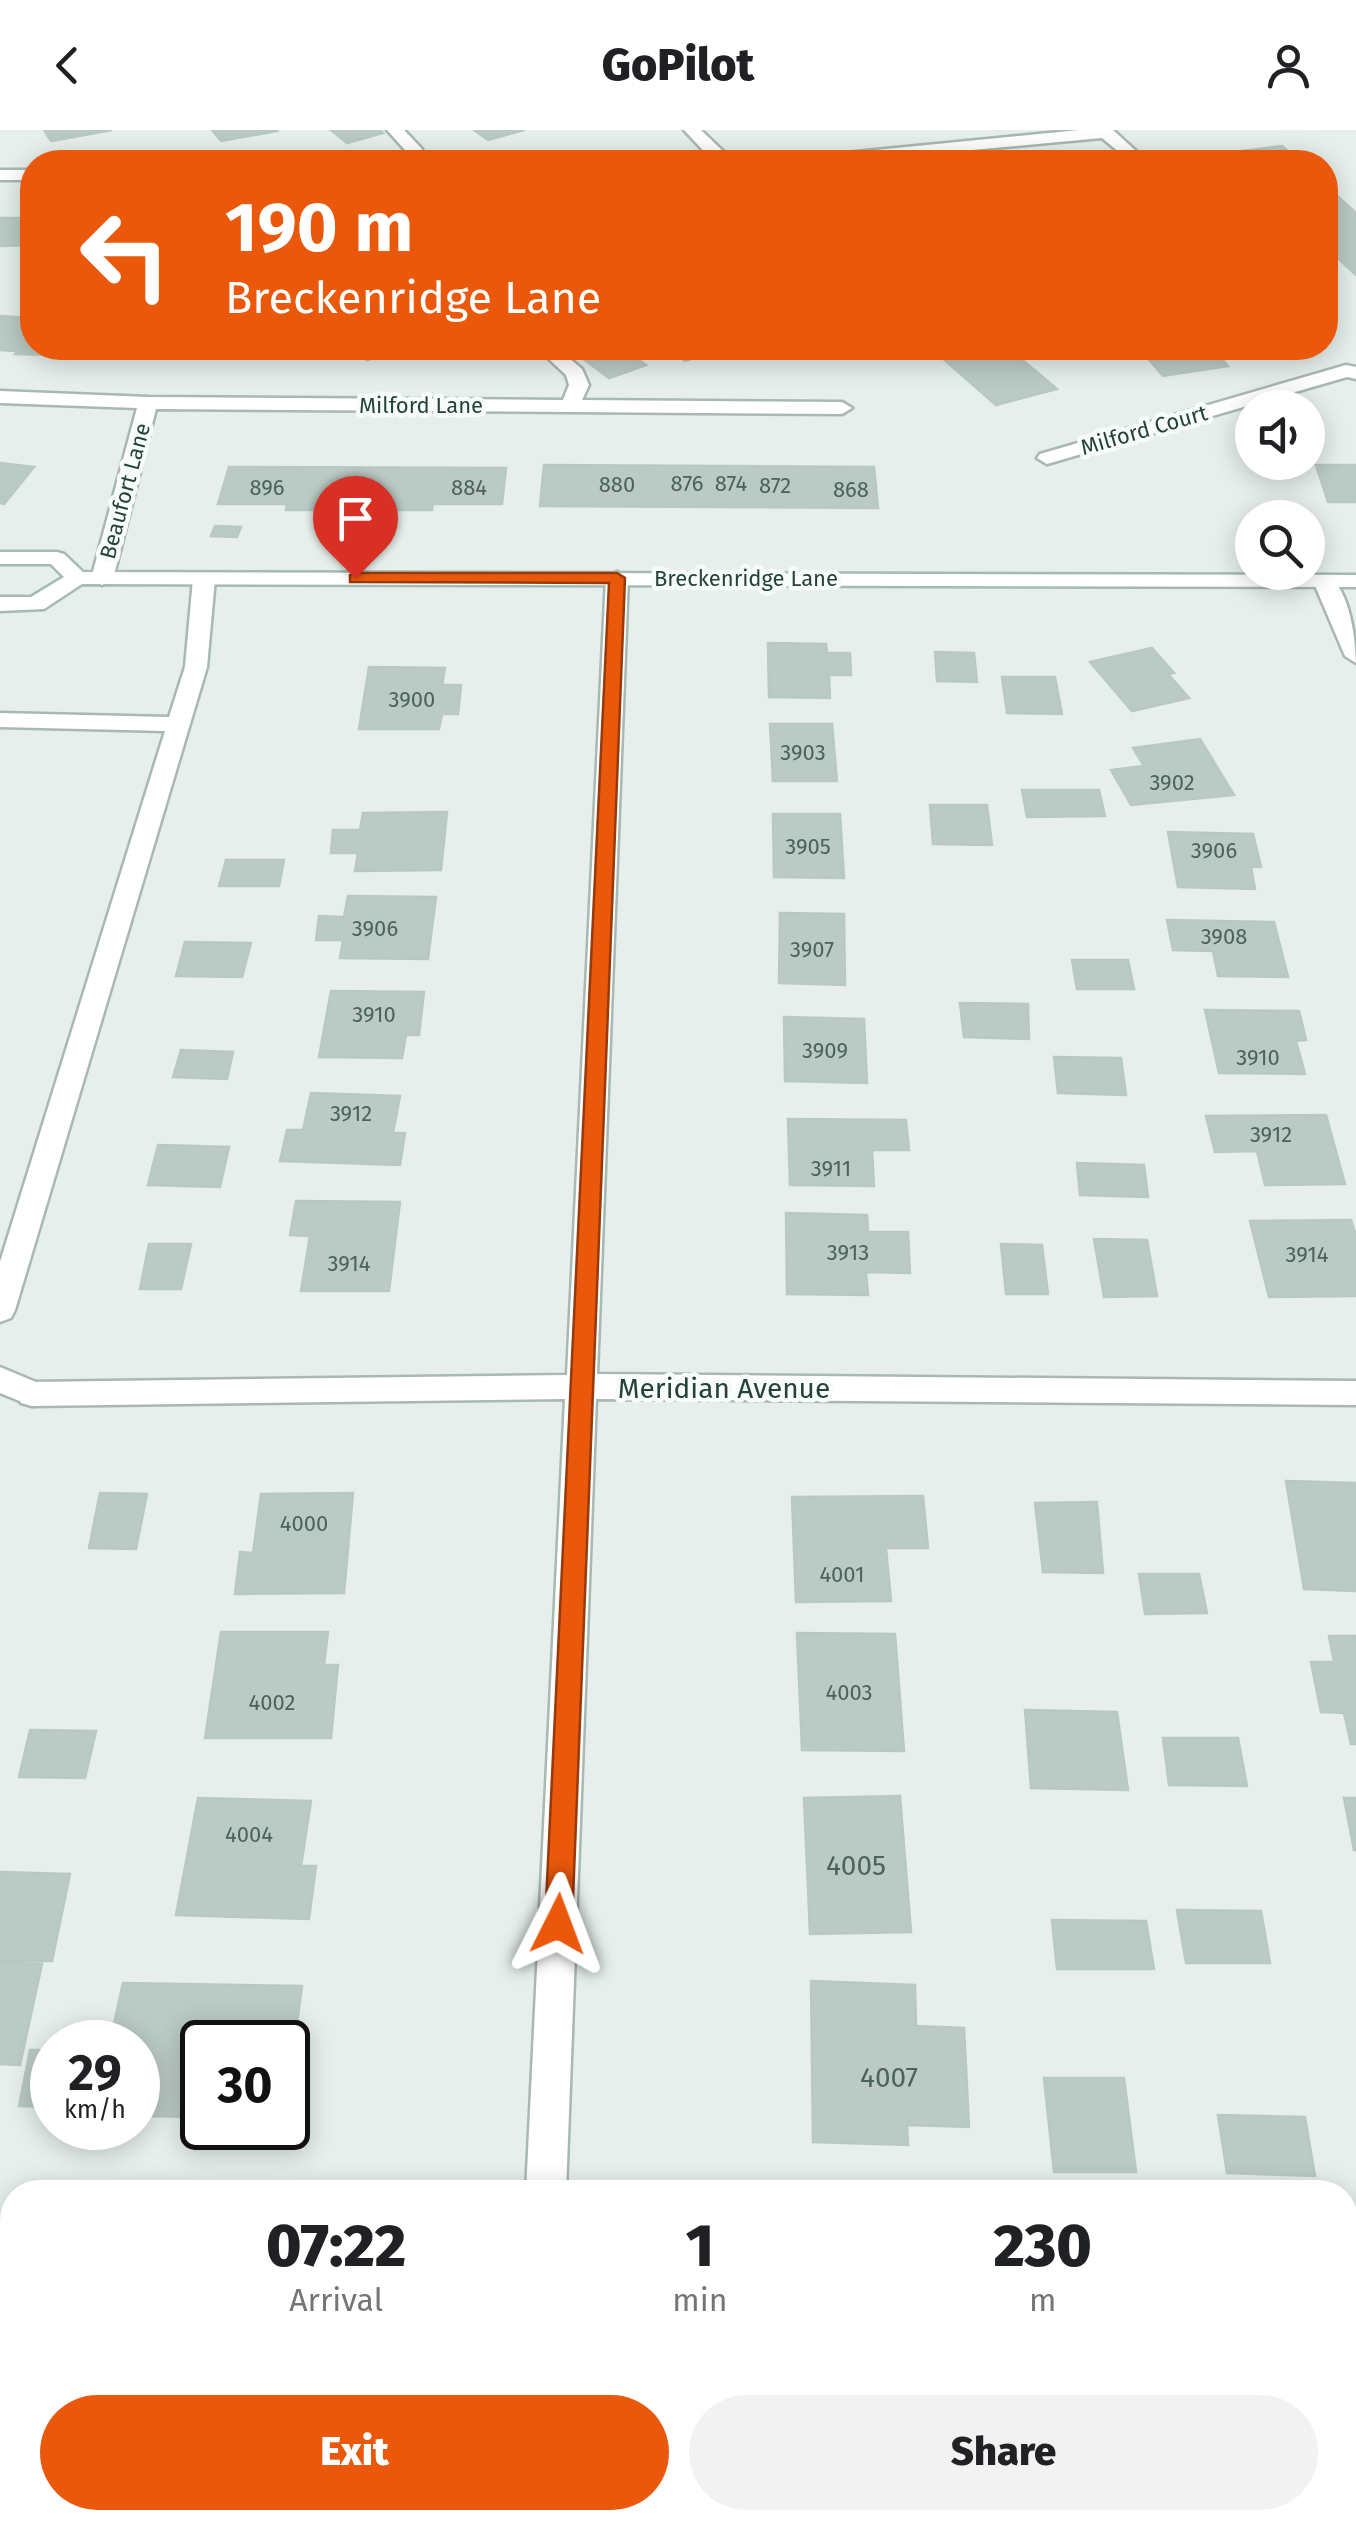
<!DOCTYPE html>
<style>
:root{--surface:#fff;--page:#f2f2f2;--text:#202124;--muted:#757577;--accent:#ea580c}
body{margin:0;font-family:"Fira Sans",sans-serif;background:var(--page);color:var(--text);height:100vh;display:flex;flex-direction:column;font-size:38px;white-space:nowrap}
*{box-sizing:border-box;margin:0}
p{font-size:32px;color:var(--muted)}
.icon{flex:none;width:55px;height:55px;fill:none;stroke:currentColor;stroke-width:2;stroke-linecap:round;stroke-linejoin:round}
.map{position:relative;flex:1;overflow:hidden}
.details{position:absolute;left:0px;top:2050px;width:1358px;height:350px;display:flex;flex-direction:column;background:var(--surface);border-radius:40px 40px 0 0;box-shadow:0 5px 25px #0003}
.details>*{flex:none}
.hud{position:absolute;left:20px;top:20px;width:1318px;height:210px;border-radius:40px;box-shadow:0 5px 25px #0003;background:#ea580c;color:#fff;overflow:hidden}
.fabs{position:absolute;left:1235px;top:260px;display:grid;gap:20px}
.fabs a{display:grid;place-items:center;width:90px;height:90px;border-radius:50%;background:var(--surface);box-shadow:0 5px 25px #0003;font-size:50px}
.speed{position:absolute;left:30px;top:1890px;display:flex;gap:20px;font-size:50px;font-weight:700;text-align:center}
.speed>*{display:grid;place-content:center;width:130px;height:130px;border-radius:50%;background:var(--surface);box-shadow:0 5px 25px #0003;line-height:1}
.speed small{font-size:25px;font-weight:400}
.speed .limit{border:5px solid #111;border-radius:15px;background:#fff;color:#111}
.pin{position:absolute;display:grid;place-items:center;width:85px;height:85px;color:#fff;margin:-102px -42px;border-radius:50% 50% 50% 0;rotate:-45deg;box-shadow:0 0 10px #0007}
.pin .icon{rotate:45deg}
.me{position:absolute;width:110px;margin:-55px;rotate:3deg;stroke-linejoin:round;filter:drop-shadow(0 0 8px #0008)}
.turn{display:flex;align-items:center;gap:35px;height:210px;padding:0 40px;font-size:45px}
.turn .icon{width:130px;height:130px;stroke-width:2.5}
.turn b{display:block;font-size:70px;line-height:85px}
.eta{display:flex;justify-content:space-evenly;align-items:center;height:170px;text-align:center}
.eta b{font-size:60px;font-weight:800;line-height:70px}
.cta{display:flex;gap:20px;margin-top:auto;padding:20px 40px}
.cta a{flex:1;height:115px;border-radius:60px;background:var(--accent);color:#fff;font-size:40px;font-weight:800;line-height:115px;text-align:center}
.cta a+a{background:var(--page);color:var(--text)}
header{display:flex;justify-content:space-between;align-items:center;height:130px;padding:0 40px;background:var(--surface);font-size:45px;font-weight:800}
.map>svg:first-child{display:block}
.building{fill:#bbcac4;stroke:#b8c9c2;stroke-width:2.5}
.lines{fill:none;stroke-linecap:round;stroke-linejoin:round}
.lane-casing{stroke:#a8b8b2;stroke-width:5}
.street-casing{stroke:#a8b8b2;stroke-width:5}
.secondary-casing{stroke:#a4bbb3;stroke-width:5}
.lane{fill:#fff;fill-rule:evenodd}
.street{fill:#fff;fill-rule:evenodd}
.secondary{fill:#fff;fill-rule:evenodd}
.route{fill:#ea580c;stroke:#983908;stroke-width:2.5}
.labels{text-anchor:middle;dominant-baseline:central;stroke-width:9;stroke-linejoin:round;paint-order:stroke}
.far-street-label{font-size:22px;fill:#24423a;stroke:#f7fbf9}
.number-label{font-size:22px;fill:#4a645c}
.street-label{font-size:28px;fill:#24423a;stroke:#f7fbf9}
.near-number-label{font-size:28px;fill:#4a645c}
</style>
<header><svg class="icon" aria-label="back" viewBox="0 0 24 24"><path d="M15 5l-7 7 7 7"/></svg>GoPilot<svg class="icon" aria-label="person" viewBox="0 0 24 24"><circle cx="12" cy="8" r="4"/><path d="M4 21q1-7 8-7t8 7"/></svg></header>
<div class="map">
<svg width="1356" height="2400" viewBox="0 0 1356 2400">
<rect width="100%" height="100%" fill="#e6efeb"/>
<path class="building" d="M 44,0 L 112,0 L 51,11 Z
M 212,0 L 276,0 L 277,1 L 221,11 Z
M 331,0 L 379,0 L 383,3 L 347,13 Z
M 474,0 L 524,0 L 488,10 Z
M 1282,16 L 1300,32 L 1236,32 L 1227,23 Z
M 1325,55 L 1356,83 L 1356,145 L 1325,116 Z
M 23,84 L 32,84 L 32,115 L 0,116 L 0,88 L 21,88 Z
M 0,186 L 32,188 L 32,218 L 176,218 L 172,227 L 15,224 L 17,221 L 0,220 Z
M 353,218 L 407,218 L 367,230 Z
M 569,218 L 622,218 L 646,235 L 609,248 Z
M 666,218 L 727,218 L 685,231 Z
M 931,218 L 1008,218 L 1057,259 L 996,275 Z
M 1139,218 L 1212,218 L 1228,236 L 1163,246 Z
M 0,333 L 34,337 L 4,374 L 0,373 Z
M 544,335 L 874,337 L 878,378 L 540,376 Z
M 1316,335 L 1356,335 L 1356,372 L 1328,372 Z
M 229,337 L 506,338 L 502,374 L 433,374 L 432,380 L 286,380 L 287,374 L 218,374 Z
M 215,396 L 241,397 L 237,407 L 211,406 Z
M 768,513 L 826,514 L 827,523 L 850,523 L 851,545 L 829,545 L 830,568 L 769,567 Z
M 1152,518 L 1174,543 L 1168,544 L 1189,568 L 1132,581 L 1090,532 Z
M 935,522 L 974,523 L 977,552 L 937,551 Z
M 369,537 L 445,538 L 442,555 L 461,555 L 458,584 L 442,584 L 439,599 L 359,599 Z
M 1002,547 L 1055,547 L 1062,584 L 1007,583 Z
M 770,594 L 832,594 L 837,651 L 773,651 Z
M 1200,609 L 1234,665 L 1131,675 L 1111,640 L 1144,636 L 1133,618 Z
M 1022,660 L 1099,660 L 1105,686 L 1027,687 Z
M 930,675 L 987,675 L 992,715 L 933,714 Z
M 447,682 L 441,740 L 355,741 L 358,723 L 331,723 L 333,700 L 360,700 L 363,683 Z
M 773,684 L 840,684 L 844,748 L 774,747 Z
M 1168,702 L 1253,704 L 1261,737 L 1251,737 L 1255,759 L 1178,757 Z
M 226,730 L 284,730 L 279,756 L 219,756 Z
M 348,766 L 436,767 L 428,829 L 340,828 L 343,810 L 316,810 L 319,786 L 344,787 Z
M 780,783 L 844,784 L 845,855 L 779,853 Z
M 1167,790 L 1274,792 L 1288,847 L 1218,846 L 1213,821 L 1173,820 Z
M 185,812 L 251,813 L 242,847 L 176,846 Z
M 1072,830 L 1128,830 L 1134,859 L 1077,859 Z
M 331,861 L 424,862 L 419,905 L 406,905 L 402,928 L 319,927 Z
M 960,873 L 1028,874 L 1029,909 L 964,907 Z
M 1205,880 L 1299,881 L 1306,910 L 1296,911 L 1305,944 L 1219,943 Z
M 784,887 L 864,889 L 867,953 L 785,951 Z
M 181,920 L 233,922 L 227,949 L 173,947 Z
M 1054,927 L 1121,928 L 1126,965 L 1058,963 Z
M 311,963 L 400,966 L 393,1003 L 405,1003 L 400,1035 L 280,1031 L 287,1000 L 303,1000 Z
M 1326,985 L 1345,1054 L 1265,1055 L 1257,1021 L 1215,1022 L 1206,986 Z
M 788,989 L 906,990 L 909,1020 L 872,1020 L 874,1056 L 790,1055 Z
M 158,1015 L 229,1017 L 220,1057 L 148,1055 Z
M 1077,1033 L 1144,1035 L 1148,1067 L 1080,1065 Z
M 296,1071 L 400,1072 L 389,1161 L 301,1161 L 310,1106 L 290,1105 Z
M 786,1083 L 867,1085 L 868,1102 L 908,1102 L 910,1143 L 866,1142 L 868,1165 L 787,1164 Z
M 1351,1090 L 1356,1106 L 1356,1166 L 1269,1167 L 1250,1091 Z
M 1094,1109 L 1147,1110 L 1157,1166 L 1104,1167 Z
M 149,1114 L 191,1114 L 181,1159 L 140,1159 Z
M 1001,1114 L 1042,1115 L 1048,1164 L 1006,1164 Z
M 1286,1351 L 1356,1353 L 1356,1461 L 1304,1459 Z
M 100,1363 L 147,1364 L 136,1419 L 89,1418 Z
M 353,1363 L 344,1463 L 235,1464 L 240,1422 L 253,1423 L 261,1364 Z
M 923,1366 L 928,1418 L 886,1418 L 891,1471 L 796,1472 L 792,1367 Z
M 1097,1372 L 1103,1443 L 1043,1442 L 1035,1373 Z
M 1139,1444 L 1199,1444 L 1207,1483 L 1145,1484 Z
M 221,1502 L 328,1502 L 324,1535 L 338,1535 L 331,1608 L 205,1608 Z
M 797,1503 L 895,1504 L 904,1621 L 802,1620 Z
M 1329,1506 L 1356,1506 L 1356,1614 L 1351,1614 L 1344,1583 L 1321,1582 L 1311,1532 L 1334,1532 Z
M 1025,1580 L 1117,1582 L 1128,1660 L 1031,1658 Z
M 30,1600 L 96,1601 L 85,1648 L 19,1647 Z
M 1163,1608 L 1238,1608 L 1247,1656 L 1169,1655 Z
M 900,1666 L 911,1802 L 810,1804 L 804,1668 Z
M 198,1668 L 311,1671 L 301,1736 L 316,1736 L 309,1789 L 176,1785 Z
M 1344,1668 L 1356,1668 L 1356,1720 L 1354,1720 Z
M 0,1742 L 70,1744 L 52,1831 L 0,1831 Z
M 1177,1780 L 1261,1781 L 1270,1833 L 1186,1833 Z
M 1052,1790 L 1146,1791 L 1154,1839 L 1057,1839 Z
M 0,1833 L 42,1834 L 20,1935 L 0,1934 Z
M 811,1851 L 915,1855 L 916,1896 L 964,1898 L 969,1997 L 907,1995 L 908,2015 L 813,2012 Z
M 123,1853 L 302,1856 L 288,1960 L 288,1912 L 202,1912 L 202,1987 L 138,1986 L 138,1912 L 110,1912 Z
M 30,1920 L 52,1920 L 52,1977 L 19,1976 Z
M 1044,1948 L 1124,1948 L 1136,2042 L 1054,2042 Z
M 1218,1985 L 1305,1987 L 1315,2046 L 1227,2043 Z
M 1345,2215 L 1356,2264 L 1356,2280 L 1345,2280 Z
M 115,2388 L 253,2388 L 251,2400 L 112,2400 Z
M 810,2388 L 1023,2388 L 1024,2400 L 810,2400 Z
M 1118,2391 L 1232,2392 L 1233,2400 L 1119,2400 Z"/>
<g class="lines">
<defs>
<path id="lane" d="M 412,22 L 448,27 L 456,32 L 406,31 L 406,23 Z
M 204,443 L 215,449 L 207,537 L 15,1180 L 11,1188 L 0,1192 L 0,1132 L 165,601 L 0,597 L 0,583 L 169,587 L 185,537 L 193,449 Z
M 0,1237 L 43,1255 L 47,1264 L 43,1273 L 32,1276 L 0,1263 Z"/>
<path id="street" d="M 387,0 L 404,0 L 422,19 L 414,32 L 398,32 L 405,20 Z
M 684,0 L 701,0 L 725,23 L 747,32 L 713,31 Z
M 1079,0 L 1113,0 L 1148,32 L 1131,32 L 1102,8 L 843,32 L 797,32 L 805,27 Z
M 0,40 L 32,40 L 32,50 L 0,50 Z
M 537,218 L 557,218 L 582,239 L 589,255 L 582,270 L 842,272 L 852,278 L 842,284 L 156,279 L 113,449 L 102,455 L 91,449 L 137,278 L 0,273 L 0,261 L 148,267 L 563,270 L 569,255 L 566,245 Z
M 1346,235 L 1356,237 L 1356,249 L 1347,247 L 1054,332 L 1047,334 L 1037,328 L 1040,324 Z
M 617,442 L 628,448 L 597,1244 L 1356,1251 L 1356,1275 L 596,1269 L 566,2062 L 526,2062 L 565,1269 L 32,1276 L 21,1273 L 17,1264 L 21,1255 L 32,1252 L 567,1245 L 606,448 Z
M 1324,445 C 1349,452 1356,510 1356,533 L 1345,526 L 1313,451 Z
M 510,2388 L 554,2388 L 553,2400 L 509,2400 Z"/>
<path id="secondary" d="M 0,422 L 57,422 L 64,424 L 83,442 L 1356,445 L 1356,457 L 82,454 L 44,479 L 0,481 L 0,467 L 31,467 L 64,447 L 51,434 L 0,434 Z"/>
</defs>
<use href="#lane" class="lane-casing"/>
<use href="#street" class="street-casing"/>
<use href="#secondary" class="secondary-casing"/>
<use href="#lane" class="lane"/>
<use href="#street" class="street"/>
<use href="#secondary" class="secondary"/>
</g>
<path class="route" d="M 355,443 L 617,443 L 625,448 L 572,1794 L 568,1804 L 558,1808 L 549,1804 L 545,1794 L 609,453 L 350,452 L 350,445 Z"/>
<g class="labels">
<g class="far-street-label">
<text x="421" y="275">Milford Lane</text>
<text transform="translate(1144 300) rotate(-16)">Milford Court</text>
<text transform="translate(125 361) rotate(-75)">Beaufort Lane</text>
<text x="746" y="448">Breckenridge Lane</text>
</g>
<g class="number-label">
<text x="687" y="353">876</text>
<text x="731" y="353">874</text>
<text x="617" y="354">880</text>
<text x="775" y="355">872</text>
<text x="267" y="357">896</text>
<text x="469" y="357">884</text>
<text x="851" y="359">868</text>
<text x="412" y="569">3900</text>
<text x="803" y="622">3903</text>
<text x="1172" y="652">3902</text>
<text x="808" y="716">3905</text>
<text x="1214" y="720">3906</text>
<text x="375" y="798">3906</text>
<text x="1224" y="806">3908</text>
<text x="812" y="819">3907</text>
<text x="374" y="884">3910</text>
<text x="825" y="920">3909</text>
<text x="1258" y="927">3910</text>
<text x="351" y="983">3912</text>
<text x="1271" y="1004">3912</text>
<text x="831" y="1038">3911</text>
<text x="848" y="1122">3913</text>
<text x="1307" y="1124">3914</text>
<text x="349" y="1133">3914</text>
<text x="304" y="1393">4000</text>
<text x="842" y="1444">4001</text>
<text x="849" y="1562">4003</text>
<text x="272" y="1572">4002</text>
<text x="249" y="1704">4004</text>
</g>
<g class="street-label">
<text x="724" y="1258">Meridian Avenue</text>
</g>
<g class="near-number-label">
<text x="856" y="1735">4005</text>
<text x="889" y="1947">4007</text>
</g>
</g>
</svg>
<div class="fabs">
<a><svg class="icon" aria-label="sound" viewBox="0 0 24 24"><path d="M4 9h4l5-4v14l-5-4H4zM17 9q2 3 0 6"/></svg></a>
<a><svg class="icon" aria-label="search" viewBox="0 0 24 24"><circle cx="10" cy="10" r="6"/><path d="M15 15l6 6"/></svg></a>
</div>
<div class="speed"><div>29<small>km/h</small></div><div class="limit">30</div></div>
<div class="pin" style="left:355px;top:448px;background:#d93025"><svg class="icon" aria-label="arrive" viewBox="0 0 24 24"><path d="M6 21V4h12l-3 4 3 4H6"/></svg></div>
<svg class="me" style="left:558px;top:1794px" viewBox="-20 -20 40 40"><path d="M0-17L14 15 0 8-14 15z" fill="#ea580c" stroke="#fff" stroke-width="4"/></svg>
<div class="hud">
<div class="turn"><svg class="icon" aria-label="left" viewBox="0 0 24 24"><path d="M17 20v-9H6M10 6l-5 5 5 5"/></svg><div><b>190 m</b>Breckenridge Lane</div></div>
</div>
<section class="details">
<div class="eta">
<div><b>07:22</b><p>Arrival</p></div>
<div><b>1</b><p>min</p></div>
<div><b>230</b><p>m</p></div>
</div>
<div class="cta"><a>Exit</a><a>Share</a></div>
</section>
</div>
